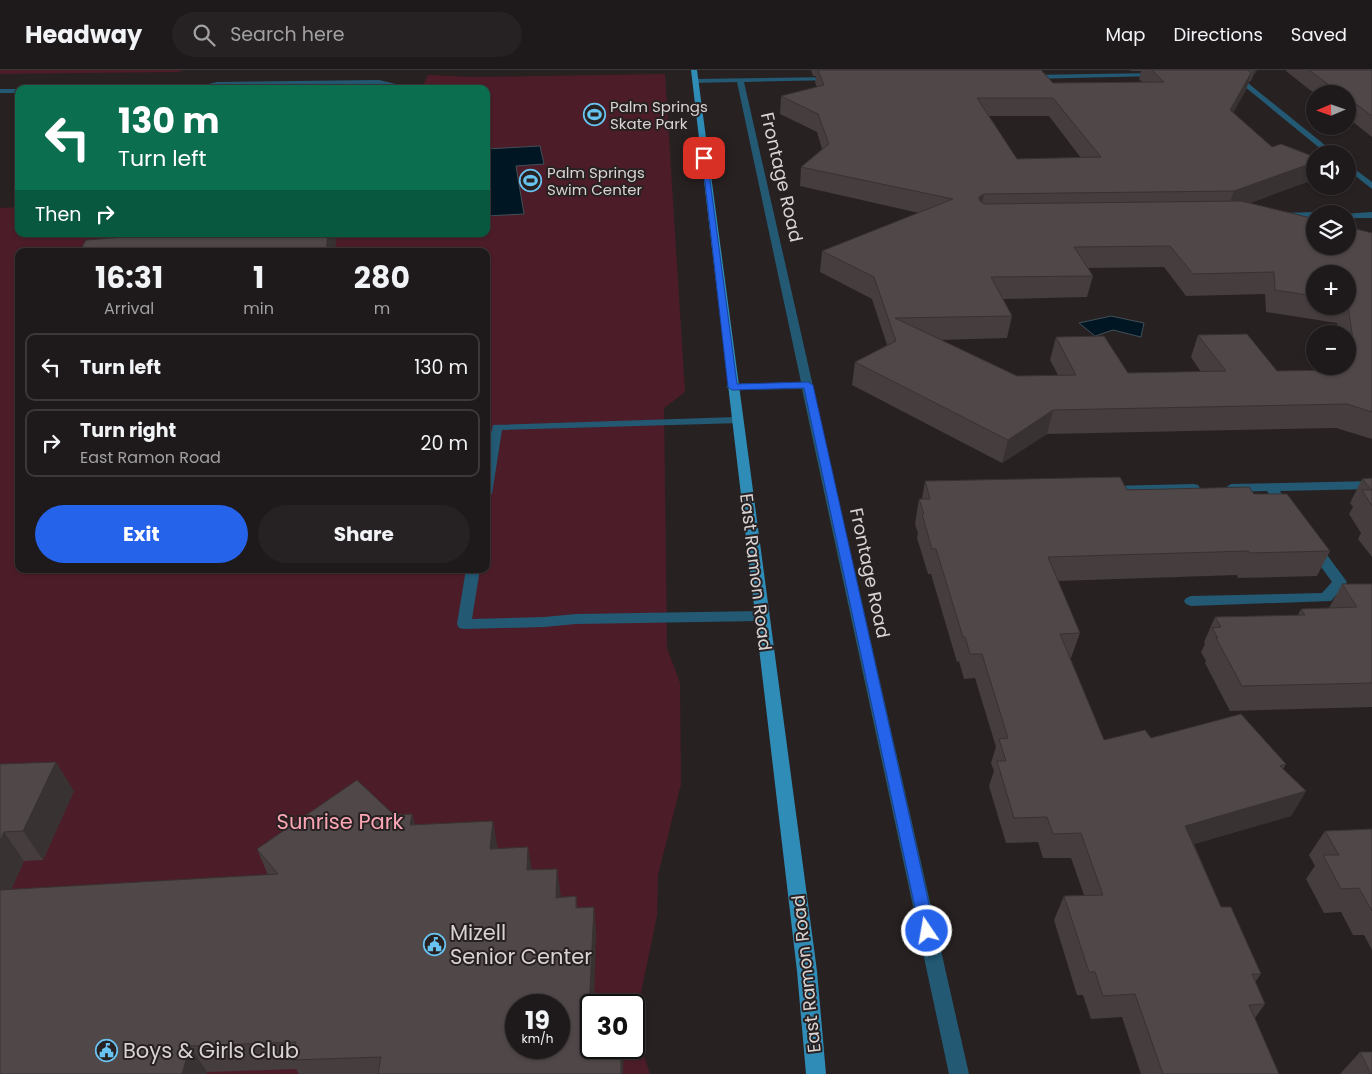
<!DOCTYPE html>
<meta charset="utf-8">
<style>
:root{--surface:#1e191a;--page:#262223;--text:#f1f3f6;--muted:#a1a0a2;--line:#3c3839;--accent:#2563eb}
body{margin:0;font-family:Poppins,sans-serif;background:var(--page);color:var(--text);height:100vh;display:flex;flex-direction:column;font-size:19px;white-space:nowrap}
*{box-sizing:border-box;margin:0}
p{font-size:16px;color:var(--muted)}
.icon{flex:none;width:28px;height:28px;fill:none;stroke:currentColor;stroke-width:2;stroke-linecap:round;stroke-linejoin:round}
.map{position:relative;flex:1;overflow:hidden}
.details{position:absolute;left:15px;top:178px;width:475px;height:325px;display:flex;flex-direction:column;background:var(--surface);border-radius:10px;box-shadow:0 1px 4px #0004,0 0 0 1px var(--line)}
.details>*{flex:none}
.banner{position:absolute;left:15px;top:15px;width:475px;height:152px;border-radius:10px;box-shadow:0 1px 4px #0004,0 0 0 1px var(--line);background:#0b6e4f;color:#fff;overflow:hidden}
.needle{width:32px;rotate:268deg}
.buttons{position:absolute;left:1306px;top:15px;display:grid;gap:10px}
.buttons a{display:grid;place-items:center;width:50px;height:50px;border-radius:50%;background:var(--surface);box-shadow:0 1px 4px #0004,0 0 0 1px var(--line);font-size:25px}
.speed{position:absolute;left:505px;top:924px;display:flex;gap:10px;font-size:25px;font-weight:700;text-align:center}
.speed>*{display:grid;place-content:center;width:65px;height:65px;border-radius:50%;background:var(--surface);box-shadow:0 1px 4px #0004,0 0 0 1px var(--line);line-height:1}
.speed small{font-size:12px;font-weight:400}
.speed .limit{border:2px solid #111;border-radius:8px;background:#fff;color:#111}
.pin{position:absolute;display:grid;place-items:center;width:42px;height:42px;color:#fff;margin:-21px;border-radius:10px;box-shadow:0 2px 8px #0006}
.me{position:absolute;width:55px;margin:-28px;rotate:348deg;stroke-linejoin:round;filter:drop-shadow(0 0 4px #0008)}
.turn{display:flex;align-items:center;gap:18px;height:105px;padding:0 20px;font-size:22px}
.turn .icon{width:65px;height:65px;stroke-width:2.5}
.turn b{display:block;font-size:35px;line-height:42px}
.then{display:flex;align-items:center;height:48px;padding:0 20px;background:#0003;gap:10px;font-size:19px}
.eta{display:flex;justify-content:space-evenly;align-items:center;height:85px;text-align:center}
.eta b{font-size:30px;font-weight:700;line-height:35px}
.primary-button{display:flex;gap:10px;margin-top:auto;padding:10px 20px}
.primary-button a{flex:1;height:58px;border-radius:30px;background:var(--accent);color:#fff;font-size:20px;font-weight:700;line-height:58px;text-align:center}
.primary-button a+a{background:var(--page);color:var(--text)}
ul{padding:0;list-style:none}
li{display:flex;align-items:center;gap:15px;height:68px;margin:0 10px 8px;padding:0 10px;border:2px solid var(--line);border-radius:10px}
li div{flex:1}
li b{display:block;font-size:19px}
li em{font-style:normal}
header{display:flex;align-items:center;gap:30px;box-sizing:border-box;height:70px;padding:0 25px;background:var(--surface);border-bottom:1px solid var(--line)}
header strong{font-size:24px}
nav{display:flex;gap:28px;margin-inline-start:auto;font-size:18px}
.search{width:350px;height:45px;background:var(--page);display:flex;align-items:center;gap:12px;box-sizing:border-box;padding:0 18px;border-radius:28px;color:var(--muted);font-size:19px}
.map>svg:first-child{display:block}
.green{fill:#4c1d28;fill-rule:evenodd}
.water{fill:#001723;stroke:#414f58}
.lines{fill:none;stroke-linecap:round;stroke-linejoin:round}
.service{fill:#235973;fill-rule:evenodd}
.minor{fill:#235973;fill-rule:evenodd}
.primary{fill:#2f8cb7;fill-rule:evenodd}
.wall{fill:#453d3e;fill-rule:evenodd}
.shaded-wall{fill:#383232}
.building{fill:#504748;stroke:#383232;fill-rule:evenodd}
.route{fill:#2563eb;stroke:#184099}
.labels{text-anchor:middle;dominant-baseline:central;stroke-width:4;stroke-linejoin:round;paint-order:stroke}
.far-poi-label{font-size:15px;fill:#d9d3d4;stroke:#282122;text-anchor:start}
.street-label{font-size:18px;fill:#d9d3d4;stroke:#282122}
.near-park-label{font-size:21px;fill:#fba6b5;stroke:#282122}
.near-poi-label{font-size:21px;fill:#d9d3d4;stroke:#282122;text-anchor:start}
</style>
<header>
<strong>Headway</strong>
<div class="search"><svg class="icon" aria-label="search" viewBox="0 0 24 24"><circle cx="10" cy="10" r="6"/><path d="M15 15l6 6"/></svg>Search here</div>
<nav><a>Map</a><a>Directions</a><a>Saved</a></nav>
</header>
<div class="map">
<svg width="1372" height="1004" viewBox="0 0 1372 1004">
<rect width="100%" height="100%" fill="#282122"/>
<path class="green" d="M 0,0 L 184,0 L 178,2 L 0,4 Z
M 665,4 L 685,322 L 664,338 L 667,578 L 680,613 L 681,714 L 658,805 L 657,845 L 640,928 L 643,982 L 650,1004 L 0,1004 L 0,138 L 19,137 L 19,164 L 486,164 L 486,19 L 421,19 L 428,5 L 473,7 ZM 19,181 L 486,181 L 486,499 L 19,499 ZM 516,935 L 559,935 L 559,978 L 516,978 ZM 591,935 L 634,935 L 634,978 L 591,978 Z"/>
<path class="water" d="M 540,76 L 544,94 L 516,96 L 524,144 L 486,146 L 486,79 Z
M 1111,246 L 1144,253 L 1141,267 L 1113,260 L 1095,266 L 1079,253 Z"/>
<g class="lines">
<path class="service" d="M 1315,142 L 1319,144 L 1315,144 L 1315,148 L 1283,149 L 1279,146 L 1283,143 Z
M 1372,142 L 1372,148 L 1348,148 L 1348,144 L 1344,144 Z
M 737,347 L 743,351 L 741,353 L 502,360 L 492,424 L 486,428 L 486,385 L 493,355 Z
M 1372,411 L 1372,419 L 1280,421 L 1291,438 L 1285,442 L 1280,441 L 1267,421 L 1231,422 L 1225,418 L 1231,414 Z
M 1194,414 L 1198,415 L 1200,418 L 1198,421 L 1108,424 L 1102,420 L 1108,416 Z
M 1314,473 L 1319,474 L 1347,512 L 1331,531 L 1191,536 L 1186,534 L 1184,531 L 1186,528 L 1191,526 L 1322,523 L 1332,512 L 1307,477 L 1309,474 Z
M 466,499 L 480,499 L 472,549 L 544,547 L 576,544 L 761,541 L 766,542 L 768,546 L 766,550 L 761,551 L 576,554 L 544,557 L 464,559 L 459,558 L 457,554 Z"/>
<path class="minor" d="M 1156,3 L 1159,5 L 1158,6 L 1028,9 L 1025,7 L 1028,5 Z
M 1233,4 L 1238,5 L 1336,84 L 1327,84 L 1234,8 L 1231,7 L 1231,5 Z
M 834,7 L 836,8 L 836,10 L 744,12 L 969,1004 L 949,1004 L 802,319 L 732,320 L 726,317 L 732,314 L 801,312 L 737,12 L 695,13 L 692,11 L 695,9 Z
M 379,10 L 396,14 L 399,19 L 392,19 L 391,17 L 379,14 L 163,19 L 166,17 L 200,16 L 217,12 Z
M 0,19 L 19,19 L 19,23 L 0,23 Z
M 1348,94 L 1372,112 L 1372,119 L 1348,100 Z"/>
<path class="primary" d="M 691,0 L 697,0 L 817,901 L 826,1004 L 806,1004 L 797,901 Z"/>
</g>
<path class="wall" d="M 811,0 L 1041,0 L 1053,13 L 1142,12 L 1139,9 L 1141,1 L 1131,1 L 1130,0 L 1257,0 L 1250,12 L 1249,11 L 1246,20 L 1233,42 L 1272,77 L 1315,87 L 1315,109 L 1250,133 L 1372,163 L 1372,369 L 1336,358 L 1047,364 L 1002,393 L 852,315 L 855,292 L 887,275 L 872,229 L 820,202 L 822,181 L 919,143 L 800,116 L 801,97 L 822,79 L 817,62 L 780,44 L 781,26 L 817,17 L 815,13 L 816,6 L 813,6 ZM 989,46 L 1049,46 L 1081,88 L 1017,89 ZM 1164,197 L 1186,226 L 1265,224 L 1266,242 L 1337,253 L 1339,264 L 1348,264 L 1348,296 L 1337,300 L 1277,301 L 1198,265 L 1191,287 L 1201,302 L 1128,303 L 1056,267 L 1050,290 L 1058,305 L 1017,306 L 940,270 L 1007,268 L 1012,246 L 1003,229 L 1087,227 L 1093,206 L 1088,198 ZM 1315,204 L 1348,204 L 1348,236 L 1315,236 Z
M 1286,0 L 1372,0 L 1372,67 L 1348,48 L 1348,24 L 1315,24 L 1286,1 Z
M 1372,408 L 1372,487 L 1358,469 L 1361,463 L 1349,444 L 1353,437 L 1350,433 L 1362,409 Z
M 925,411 L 1254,424 L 1330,481 L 1317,506 L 1238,508 L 1237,505 L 1058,511 L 1080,563 L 1071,588 L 1070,588 L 1104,670 L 1151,668 L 1286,694 L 1283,699 L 1306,721 L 1291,746 L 1194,774 L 1221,837 L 1261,904 L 1255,912 L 1265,934 L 1255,948 L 1279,1004 L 1141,1004 L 1122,947 L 1091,949 L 1083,925 L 1077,925 L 1054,850 L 1064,826 L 1084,825 L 1071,788 L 1043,788 L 1038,772 L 1006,773 L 989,716 L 994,701 L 991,693 L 996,677 L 975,608 L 964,609 L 959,591 L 957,592 L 931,504 L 928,504 L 917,468 L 918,463 L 915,454 L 919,429 L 922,429 Z
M 1342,514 L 1372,514 L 1372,637 L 1230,641 L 1205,593 L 1206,591 L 1201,582 L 1205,574 L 1204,572 L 1215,547 L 1298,545 L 1301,539 L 1329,538 Z
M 0,694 L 74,721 L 43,790 L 24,791 L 11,820 L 268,805 L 257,779 L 394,745 L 412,744 L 415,755 L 498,778 L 532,800 L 561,827 L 576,826 L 577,838 L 594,837 L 596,865 L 591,935 L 623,1004 L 299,1004 L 296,999 L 207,1002 L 0,1004 Z
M 1372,759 L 1372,880 L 1364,865 L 1353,865 L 1341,842 L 1324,843 L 1306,809 L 1315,796 L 1309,785 L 1325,761 Z
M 1360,982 L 1372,1004 L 1340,1004 Z"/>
<path class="shaded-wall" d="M 1254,0 L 1257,0 L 1250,12 Z
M 1251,3 L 1246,20 L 1225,58 L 1230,40 Z
M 1315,92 L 1315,109 L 1227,141 L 1234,121 Z
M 984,124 L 980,144 L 979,127 Z
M 328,164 L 337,164 L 335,181 L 326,181 Z
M 1053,340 L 1047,364 L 1002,393 L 1008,370 Z
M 56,692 L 74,721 L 43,790 L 23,761 Z
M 1306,721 L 1291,746 L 1173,780 L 1185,756 Z
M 412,744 L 420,773 L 410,755 Z
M 493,751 L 498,780 L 490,779 Z
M 4,762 L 24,791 L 0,844 L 0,771 Z
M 528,777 L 533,806 L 527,800 Z
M 557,799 L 561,827 L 556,828 Z
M 594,837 L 596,865 L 594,935 L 591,935 L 591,956 L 589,939 Z
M 190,976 L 207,1002 L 207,1004 L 182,1004 Z
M 621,978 L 624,978 L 623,1004 L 621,1004 Z"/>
<path class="building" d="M 818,0 L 1041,0 L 1053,13 L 1164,12 L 1152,0 L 1248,0 L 1251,3 L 1230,40 L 1272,77 L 1281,74 L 1315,87 L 1315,92 L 1234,121 L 984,124 L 979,127 L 979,130 L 984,134 L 1241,131 L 1315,149 L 1315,176 L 1348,176 L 1348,157 L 1372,163 L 1372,342 L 1347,334 L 1053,340 L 1008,370 L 855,292 L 896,271 L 874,207 L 822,181 L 953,129 L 801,97 L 829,74 L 818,44 L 781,26 L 824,15 ZM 977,28 L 1053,28 L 1101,87 L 1017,89 ZM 1170,176 L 1193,204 L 1274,202 L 1275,220 L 1315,226 L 1315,204 L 1348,204 L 1348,236 L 1353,270 L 1348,281 L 1348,296 L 1339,296 L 1337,300 L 1277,301 L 1247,264 L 1198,265 L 1226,301 L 1128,303 L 1104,266 L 1056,267 L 1076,305 L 1017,306 L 895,248 L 1012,246 L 991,207 L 1093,206 L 1074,177 Z
M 1309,0 L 1372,0 L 1372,46 L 1348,28 L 1348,24 L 1341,24 Z
M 164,164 L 328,164 L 326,181 L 80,181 L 86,170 Z
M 1120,407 L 1127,420 L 1249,417 L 1254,424 L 1287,424 L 1330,481 L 1250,483 L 1248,481 L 1048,487 L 1080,563 L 1060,564 L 1104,670 L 1145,660 L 1151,668 L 1241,644 L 1286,694 L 1280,696 L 1306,721 L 1185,756 L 1221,837 L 1231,837 L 1261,904 L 1252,904 L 1265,934 L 1249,935 L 1279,1004 L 1163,1004 L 1135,924 L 1103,926 L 1095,902 L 1089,902 L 1064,826 L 1103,825 L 1081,763 L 1053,764 L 1047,747 L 1014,748 L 997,691 L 1006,691 L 999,669 L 1008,668 L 982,584 L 970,584 L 965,567 L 963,567 L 936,479 L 932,479 L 922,444 L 924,444 L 919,429 L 930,429 L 925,411 Z
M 1372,408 L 1372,436 L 1362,420 L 1372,420 L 1362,409 Z
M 1342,514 L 1372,514 L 1372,613 L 1242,616 L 1216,568 L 1218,568 L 1212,558 L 1221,557 L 1215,547 L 1305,545 L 1301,539 L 1357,537 Z
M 56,692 L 23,761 L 4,762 L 0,771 L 0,694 Z
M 357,710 L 394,745 L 412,744 L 410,755 L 493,751 L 490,779 L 528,777 L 527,800 L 557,799 L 556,828 L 576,826 L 576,838 L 594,837 L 589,939 L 591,939 L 591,978 L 621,978 L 621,1004 L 378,1004 L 381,987 L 292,990 L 296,972 L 190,976 L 182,1004 L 0,1004 L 0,820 L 278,804 L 257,779 ZM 516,935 L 559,935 L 559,978 L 516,978 Z
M 1372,759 L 1372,841 L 1359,818 L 1341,819 L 1323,785 L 1339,785 L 1325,761 Z
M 1360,982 L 1372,982 L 1372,1004 L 1371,1004 Z"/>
<path class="route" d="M 702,86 L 707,88 L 737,314 L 808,312 L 813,315 L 935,861 L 933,866 L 927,868 L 922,866 L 920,861 L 804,318 L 732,320 L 728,317 Z"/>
<defs>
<symbol id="stadium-ring" viewBox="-11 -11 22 22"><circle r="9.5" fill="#282122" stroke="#69c3f1" stroke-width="1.5"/><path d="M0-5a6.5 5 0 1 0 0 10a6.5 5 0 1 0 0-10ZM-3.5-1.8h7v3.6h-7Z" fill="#69c3f1"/></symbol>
<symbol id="civic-ring" viewBox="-11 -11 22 22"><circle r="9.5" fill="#282122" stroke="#69c3f1" stroke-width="1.5"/><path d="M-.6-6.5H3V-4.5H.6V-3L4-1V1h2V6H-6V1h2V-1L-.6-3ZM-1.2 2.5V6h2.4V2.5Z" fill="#69c3f1"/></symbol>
</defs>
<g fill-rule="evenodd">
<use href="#stadium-ring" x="582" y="32" width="25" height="25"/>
<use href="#stadium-ring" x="518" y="98" width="25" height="25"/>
<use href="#civic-ring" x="422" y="862" width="25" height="25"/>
<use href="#civic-ring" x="94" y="968" width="25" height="25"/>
</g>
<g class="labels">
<g class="far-poi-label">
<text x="610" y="36">Palm Springs<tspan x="610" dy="17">Skate Park</tspan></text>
<text x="547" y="102">Palm Springs<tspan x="547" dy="17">Swim Center</tspan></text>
</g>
<g class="street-label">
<text transform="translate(782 107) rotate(77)">Frontage Road</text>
<text transform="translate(756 502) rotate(83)">East Ramon Road</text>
<text transform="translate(870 503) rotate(78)">Frontage Road</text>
<text transform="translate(806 904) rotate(-96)">East Ramon Road</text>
</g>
<g class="near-park-label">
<text x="340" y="751">Sunrise Park</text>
</g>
<g class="near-poi-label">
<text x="450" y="862">Mizell<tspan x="450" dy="24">Senior Center</tspan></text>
<text x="123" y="980">Boys &amp; Girls Club</text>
</g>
</g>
</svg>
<div class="buttons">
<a><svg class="needle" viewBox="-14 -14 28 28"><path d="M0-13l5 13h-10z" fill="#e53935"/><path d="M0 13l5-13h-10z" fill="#a1a0a2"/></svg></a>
<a><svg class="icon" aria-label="sound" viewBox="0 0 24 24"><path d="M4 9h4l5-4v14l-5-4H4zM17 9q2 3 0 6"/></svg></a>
<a><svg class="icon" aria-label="layers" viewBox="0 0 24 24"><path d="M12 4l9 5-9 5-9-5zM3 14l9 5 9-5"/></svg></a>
<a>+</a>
<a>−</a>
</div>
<div class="speed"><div>19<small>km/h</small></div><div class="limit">30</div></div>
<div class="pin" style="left:704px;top:88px;background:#d93025"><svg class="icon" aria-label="arrive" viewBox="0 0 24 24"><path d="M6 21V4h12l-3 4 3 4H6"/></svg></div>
<svg class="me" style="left:927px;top:861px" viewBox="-20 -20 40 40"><circle r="17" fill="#2563eb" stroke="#fff" stroke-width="3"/><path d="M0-11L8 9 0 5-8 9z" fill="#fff"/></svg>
<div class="banner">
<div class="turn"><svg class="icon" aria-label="left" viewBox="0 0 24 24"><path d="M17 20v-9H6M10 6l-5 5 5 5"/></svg><div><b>130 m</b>Turn left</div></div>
<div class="then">Then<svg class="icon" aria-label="right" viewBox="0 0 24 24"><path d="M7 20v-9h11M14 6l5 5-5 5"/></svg></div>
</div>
<section class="details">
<div class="eta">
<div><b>16:31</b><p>Arrival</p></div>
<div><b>1</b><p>min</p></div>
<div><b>280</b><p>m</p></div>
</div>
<ul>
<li><svg class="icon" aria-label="left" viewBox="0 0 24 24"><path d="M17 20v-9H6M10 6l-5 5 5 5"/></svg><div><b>Turn left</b></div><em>130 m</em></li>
<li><svg class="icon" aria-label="right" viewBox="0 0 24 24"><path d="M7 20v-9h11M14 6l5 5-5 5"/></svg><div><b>Turn right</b><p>East Ramon Road</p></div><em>20 m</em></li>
</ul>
<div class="primary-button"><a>Exit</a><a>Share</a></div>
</section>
</div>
